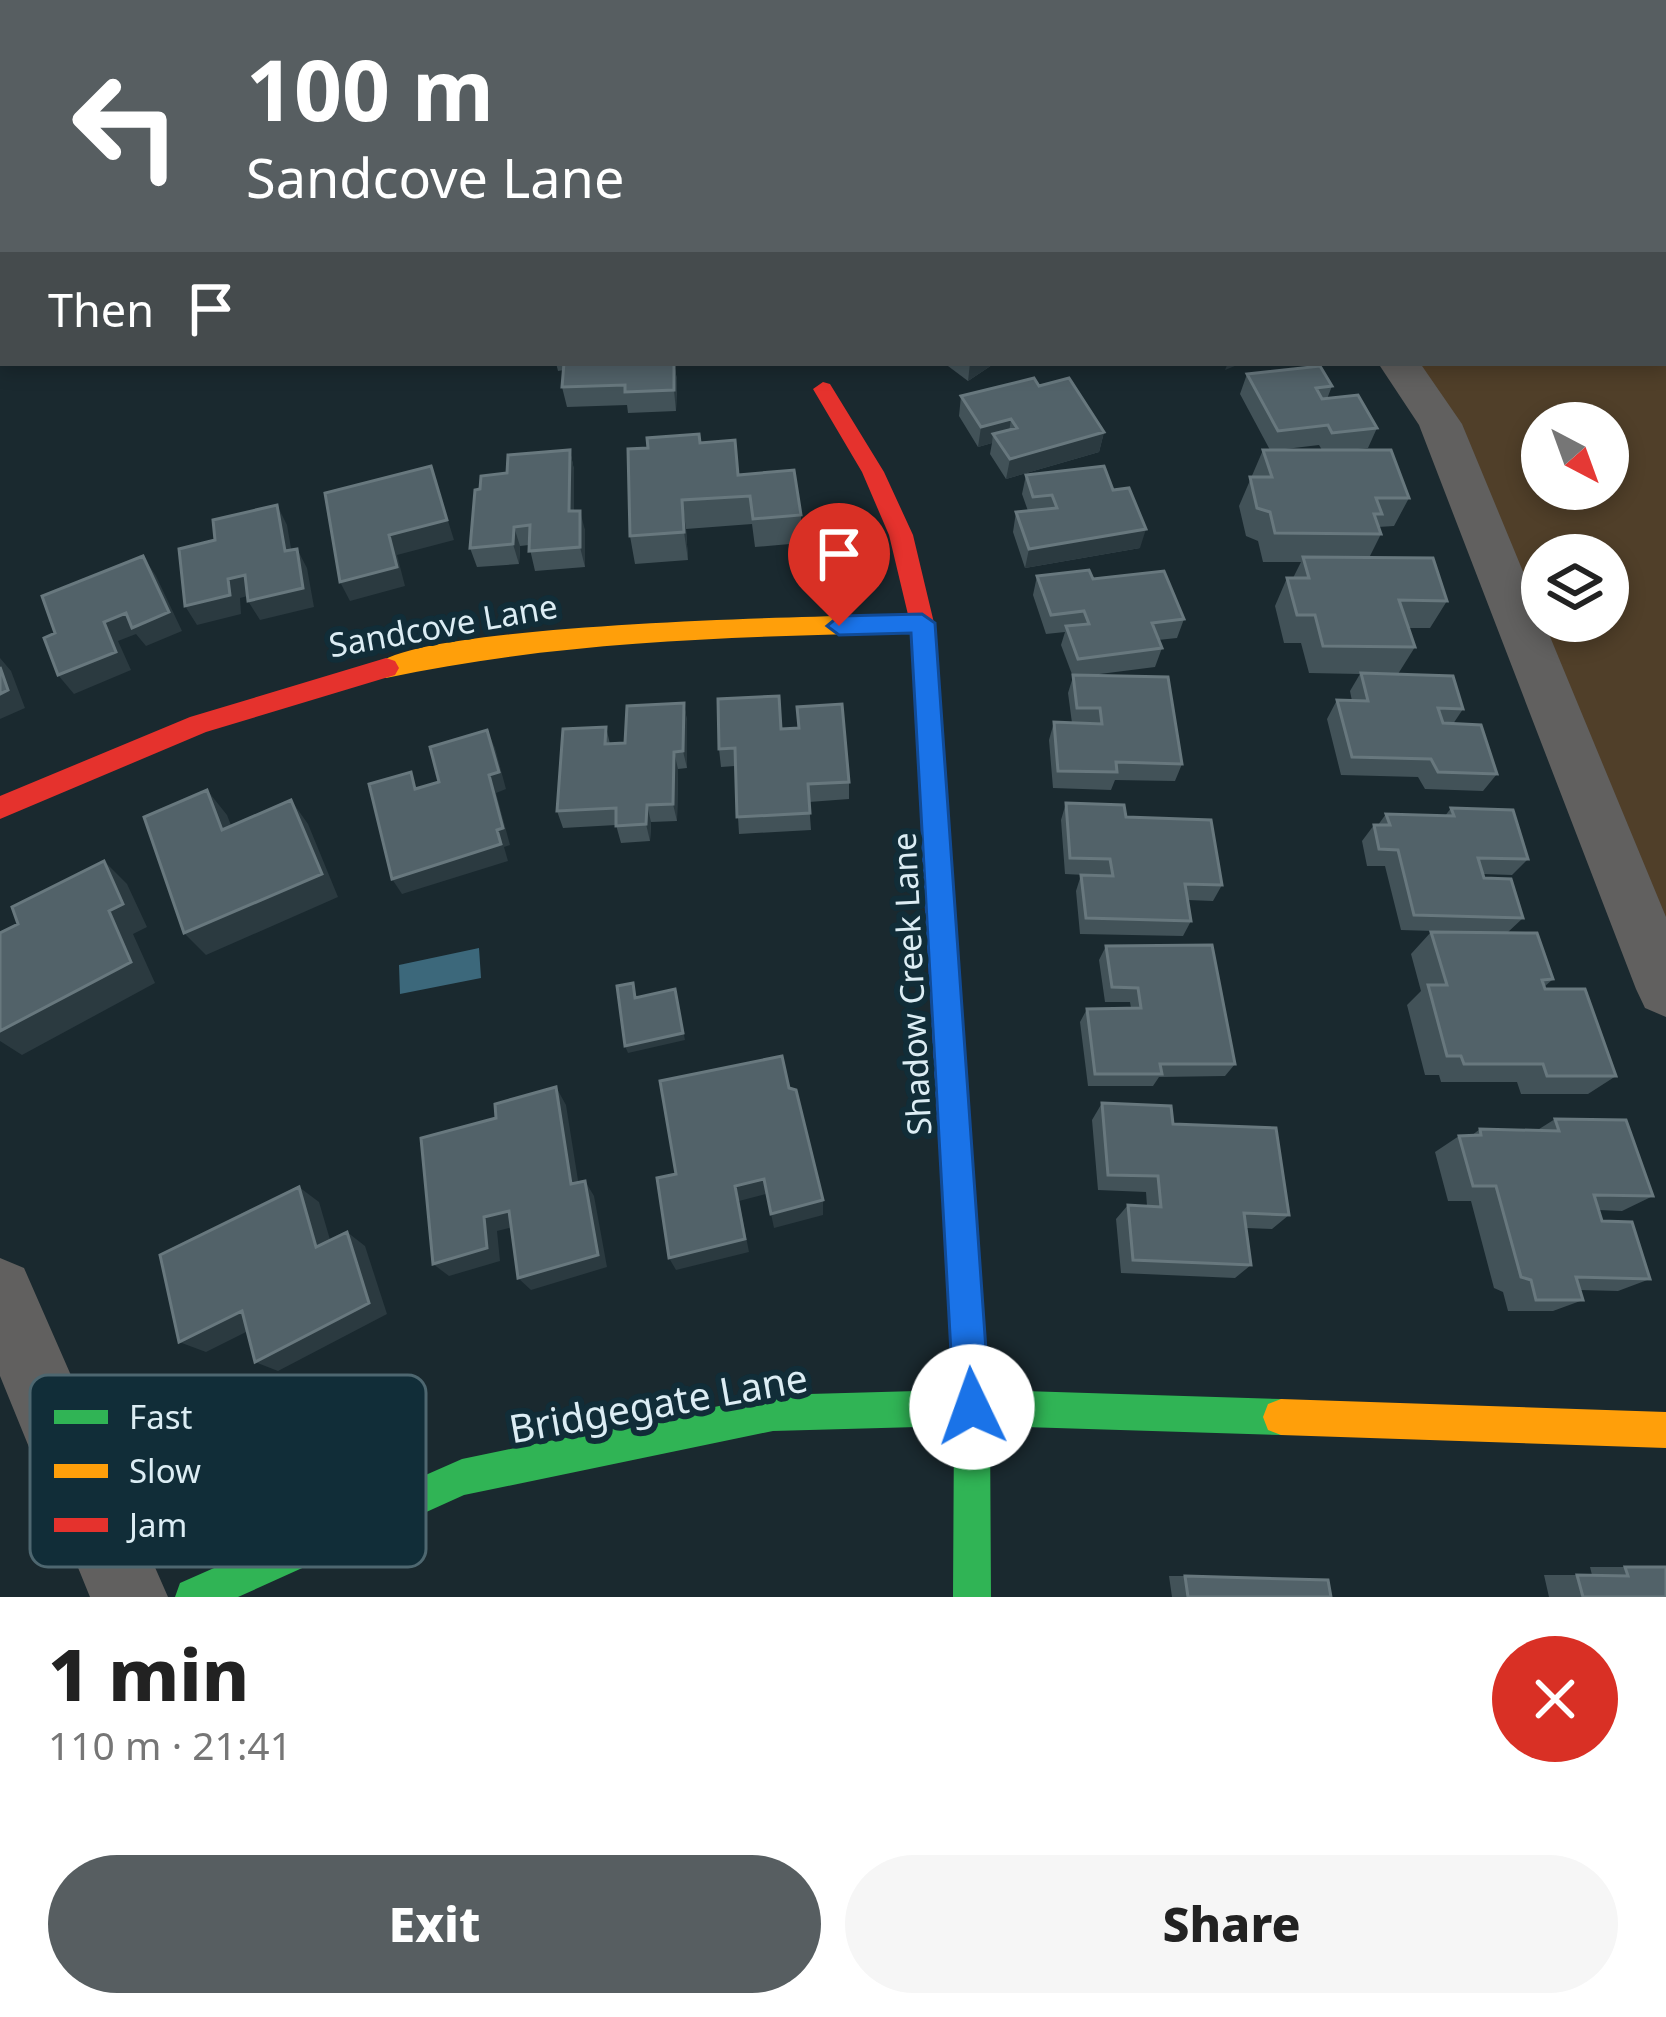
<!DOCTYPE html>
<meta charset="utf-8">
<style>
:root{--surface:#fff;--page:#f6f6f6;--text:#222;--muted:#767676;--accent:#575e61}
body{margin:0;font-family:"Noto Sans",sans-serif;background:var(--page);color:var(--text);height:100vh;display:flex;flex-direction:column;font-size:45px;white-space:nowrap}
*{box-sizing:border-box;margin:0}
p{font-size:39px;color:var(--muted)}
.icon{flex:none;width:66px;height:66px;fill:none;stroke:currentColor;stroke-width:2;stroke-linecap:round;stroke-linejoin:round}
.map{position:relative;height:1597px;overflow:hidden}
.drawer{display:flex;flex-direction:column;background:var(--surface);flex:1}
.drawer>*{flex:none}
.guide{position:absolute;left:0px;top:0px;width:1668px;height:366px;box-shadow:0 6px 18px #0003;background:#575e61;color:#fff;overflow:hidden}
.needle{width:78px;rotate:139deg}
.tools{position:absolute;left:1521px;top:402px;display:grid;gap:24px}
.tools a{display:grid;place-items:center;width:108px;height:108px;border-radius:50%;background:var(--surface);box-shadow:0 6px 18px #0003;font-size:60px}
.pin{position:absolute;display:grid;place-items:center;width:102px;height:102px;color:#fff;margin:-123px -51px;border-radius:50% 50% 50% 0;rotate:-45deg;box-shadow:0 0 12px #0007}
.pin .icon{rotate:45deg}
.me{position:absolute;width:132px;margin:-66px;rotate:357deg;stroke-linejoin:round;filter:drop-shadow(0 0 9px #0008)}
.turn{display:flex;align-items:center;gap:42px;height:252px;padding:0 48px;font-size:54px}
.turn .icon{width:156px;height:156px;stroke-width:2.5}
.turn b{display:block;font-size:84px;line-height:102px}
.then{display:flex;align-items:center;height:114px;padding:0 48px;background:#0003;gap:24px;font-size:45px}
.round{display:grid;place-items:center;flex:none;width:126px;height:126px;border-radius:63px;background:var(--page)}
.summary{display:flex;align-items:center;justify-content:space-between;height:204px;padding:0 48px}
h1{font-size:72px;font-weight:800;line-height:90px}
.action{display:flex;gap:24px;margin-top:auto;padding:24px 48px}
.action a{flex:1;height:138px;border-radius:72px;background:var(--accent);color:#fff;font-size:48px;font-weight:800;line-height:138px;text-align:center}
.action a+a{background:var(--page);color:var(--text)}
.map>svg:first-child{display:block}
.green{fill:#503f29;fill-rule:evenodd}
.water{fill:#3c687b}
.lines{fill:none;stroke-linecap:round;stroke-linejoin:round}
.river{fill:#3c687b;fill-rule:evenodd}
.street{fill:#61605f;fill-rule:evenodd}
.fast{fill:#30b455;fill-rule:evenodd}
.slow{fill:#ff9f0a;fill-rule:evenodd}
.jam{fill:#e5322d;fill-rule:evenodd}
.wall{fill:#425258;fill-rule:evenodd}
.shaded-wall{fill:#2b3a40}
.building{fill:#526269;stroke:#68787e;stroke-width:3}
.route{fill:#1a73e8;stroke:#114b97;stroke-width:3}
.labels{text-anchor:middle;dominant-baseline:central;stroke-width:12;stroke-linejoin:round;paint-order:stroke}
.street-label{font-size:33px;fill:#dcedf4;stroke:#112d38}
.near-street-label{font-size:39px;fill:#dcedf4;stroke:#112d38}
.key{fill:#112d38;stroke:#4e6770;stroke-width:3}
.key-label{font-size:33px;fill:#dcedf4}
</style>
<div class="map">
<svg width="1666" height="1597" viewBox="0 0 1666 1597">
<rect width="100%" height="100%" fill="#1a292f"/>
<path class="green" d="M 1666,111 L 1666,989 L 1399,363 L 1665,363 ZM 1542,423 L 1608,423 L 1608,489 L 1542,489 ZM 1542,555 L 1608,555 L 1608,621 L 1542,621 Z"/>
<path class="water" d="M 1042,0 L 1528,0 L 1539,3 L 1052,3 Z
M 479,948 L 481,978 L 400,994 L 399,965 Z"/>
<g class="lines">
<path class="river" d="M 1016,0 L 1076,0 L 1078,3 L 1018,3 Z"/>
<path class="street" d="M 1378,363 L 1420,363 L 1462,424 L 1666,917 L 1666,1017 L 1645,1008 L 1636,989 L 1419,425 Z
M 0,1258 L 24,1268 L 168,1597 L 90,1597 L 0,1376 Z"/>
<path class="fast" d="M 943,935 L 953,939 L 958,948 L 989,1390 L 1281,1399 L 1294,1404 L 1299,1417 L 1294,1430 L 1281,1435 L 990,1426 L 991,1597 L 953,1597 L 954,1426 L 773,1431 L 464,1495 L 238,1597 L 175,1597 L 180,1583 L 462,1459 L 773,1395 L 953,1390 L 928,948 L 933,939 Z"/>
<path class="slow" d="M 922,614 L 934,623 L 922,632 C 741,637 563,640 386,678 L 373,668 C 405,622 847,616 922,614 Z
M 1281,1399 L 1666,1412 L 1666,1448 L 1281,1435 L 1268,1430 L 1263,1417 L 1268,1404 Z"/>
<path class="jam" d="M 823,382 L 830,384 L 884,472 L 913,535 L 934,623 L 958,948 L 953,957 L 943,961 L 933,957 L 928,948 L 910,623 L 889,535 L 862,472 L 813,389 Z
M 386,658 L 395,661 L 399,668 L 395,675 L 206,732 L 0,819 L 0,796 L 190,717 Z"/>
</g>
<path class="wall" d="M 556,363 L 674,363 L 677,380 L 676,411 L 628,413 L 627,405 L 567,407 L 562,387 L 564,370 L 558,371 Z
M 944,363 L 995,363 L 968,381 Z
M 1247,374 L 1332,386 L 1327,399 L 1377,428 L 1368,448 L 1349,450 L 1409,498 L 1394,526 L 1378,527 L 1381,534 L 1369,558 L 1447,601 L 1430,628 L 1409,628 L 1415,647 L 1398,674 L 1463,709 L 1453,724 L 1497,774 L 1483,791 L 1425,789 L 1418,777 L 1341,775 L 1327,719 L 1337,700 L 1352,701 L 1350,691 L 1360,674 L 1309,673 L 1301,643 L 1284,643 L 1275,606 L 1287,578 L 1293,578 L 1301,562 L 1263,562 L 1258,541 L 1246,536 L 1239,506 L 1263,450 L 1270,450 L 1240,394 ZM 1319,445 L 1322,450 L 1277,450 Z
M 1039,386 L 1104,432 L 1099,452 L 1006,479 L 990,454 L 992,443 L 978,447 L 959,416 L 961,396 Z
M 700,443 L 738,475 L 801,515 L 801,543 L 755,547 L 752,524 L 686,529 L 688,560 L 635,564 L 630,536 Z
M 570,450 L 574,470 L 574,511 L 585,530 L 585,567 L 535,571 L 529,545 L 520,546 L 519,564 L 477,567 L 470,548 L 480,489 L 507,473 Z
M 1026,475 L 1113,490 L 1140,548 L 1025,568 L 1013,532 L 1016,512 L 1028,511 L 1022,494 Z
M 1037,576 L 1184,619 L 1177,638 L 1158,640 L 1162,648 L 1155,667 L 1092,675 L 1182,764 L 1175,781 L 1115,780 L 1111,790 L 1053,788 L 1049,740 L 1054,722 L 1072,723 L 1068,693 L 1073,677 L 1061,645 L 1065,632 L 1046,634 L 1033,595 Z
M 684,703 L 687,721 L 687,768 L 678,769 L 677,821 L 651,822 L 650,841 L 621,843 L 616,825 L 563,828 L 557,811 L 606,727 L 610,744 L 625,743 Z
M 797,707 L 849,782 L 849,799 L 809,802 L 811,830 L 739,834 L 735,766 L 721,767 L 719,749 L 781,729 L 798,728 Z
M 1066,803 L 1126,817 L 1222,885 L 1213,901 L 1188,900 L 1191,921 L 1183,936 L 1080,934 L 1076,891 L 1081,875 L 1104,876 L 1065,874 L 1061,820 Z
M 1451,808 L 1528,859 L 1512,875 L 1483,874 L 1484,878 L 1523,918 L 1507,933 L 1553,979 L 1544,987 L 1616,1076 L 1588,1094 L 1521,1094 L 1517,1082 L 1441,1082 L 1439,1075 L 1425,1075 L 1407,1005 L 1421,991 L 1411,954 L 1431,932 L 1499,933 L 1401,930 L 1385,866 L 1367,866 L 1362,841 L 1374,825 L 1378,825 L 1386,814 L 1445,816 Z
M 1106,946 L 1235,1064 L 1225,1076 L 1159,1077 L 1153,1086 L 1088,1086 L 1080,1022 L 1087,1009 L 1131,1008 L 1130,1002 L 1105,1002 L 1099,960 Z
M 1102,1103 L 1173,1124 L 1289,1215 L 1272,1229 L 1246,1228 L 1251,1265 L 1235,1278 L 1121,1273 L 1116,1219 L 1128,1205 L 1147,1206 L 1146,1192 L 1098,1190 L 1092,1120 Z
M 1555,1119 L 1653,1196 L 1622,1211 L 1599,1210 L 1602,1221 L 1650,1279 L 1618,1291 L 1580,1290 L 1583,1300 L 1553,1311 L 1508,1311 L 1503,1292 L 1494,1288 L 1471,1201 L 1448,1201 L 1435,1152 L 1459,1136 L 1471,1136 L 1480,1129 L 1536,1131 Z
M 1590,1567 L 1666,1567 L 1666,1597 L 1549,1597 L 1544,1575 L 1592,1575 Z
M 1169,1576 L 1185,1576 L 1331,1597 L 1172,1597 Z"/>
<path class="shaded-wall" d="M 453,0 L 474,0 L 468,3 L 448,3 Z
M 674,363 L 677,380 L 676,411 L 674,390 Z
M 970,363 L 995,363 L 968,381 Z
M 1228,363 L 1242,363 L 1225,370 Z
M 1011,419 L 1008,439 L 993,434 L 992,443 L 978,447 L 981,427 Z
M 1104,432 L 1099,452 L 1006,479 L 1010,459 Z
M 570,450 L 574,470 L 574,531 L 569,511 Z
M 431,466 L 454,540 L 397,555 L 405,586 L 350,601 L 340,582 L 389,535 Z
M 682,500 L 686,529 L 688,560 L 684,532 Z
M 277,505 L 287,525 L 295,571 L 285,551 Z
M 580,511 L 585,530 L 585,567 L 580,547 Z
M 514,527 L 520,546 L 519,564 L 513,544 Z
M 1146,529 L 1140,548 L 1025,568 L 1029,549 Z
M 297,549 L 307,568 L 314,607 L 260,620 L 248,601 Z
M 143,556 L 156,576 L 182,631 L 146,646 L 136,634 L 118,641 L 131,670 L 74,694 L 58,675 L 104,622 Z
M 245,575 L 256,594 L 240,598 L 241,614 L 197,625 L 185,606 L 228,579 Z
M 0,658 L 11,671 L 25,708 L 0,719 Z
M 684,703 L 687,721 L 687,768 L 683,751 Z
M 487,730 L 495,748 L 506,789 L 496,793 L 510,845 L 504,847 L 508,861 L 402,894 L 392,879 L 489,775 Z
M 674,752 L 678,769 L 677,821 L 673,804 Z
M 207,790 L 227,815 L 242,854 L 222,830 Z
M 291,800 L 308,824 L 338,897 L 206,955 L 184,933 Z
M 647,805 L 651,822 L 650,841 L 646,824 Z
M 104,861 L 127,884 L 147,927 L 133,934 L 155,983 L 22,1055 L 0,1041 L 0,1031 L 109,911 Z
M 675,989 L 685,1040 L 628,1053 L 625,1046 Z
M 556,1087 L 566,1105 L 581,1199 L 571,1184 Z
M 764,1179 L 766,1194 L 739,1201 L 749,1252 L 676,1270 L 669,1258 L 735,1186 Z
M 585,1181 L 594,1196 L 607,1267 L 531,1290 L 518,1278 Z
M 299,1187 L 319,1202 L 336,1260 L 316,1247 Z
M 823,1200 L 823,1215 L 774,1228 L 771,1214 Z
M 509,1211 L 521,1225 L 497,1231 L 500,1261 L 449,1276 L 433,1264 L 484,1217 Z
M 347,1232 L 365,1246 L 387,1314 L 278,1371 L 255,1362 Z
M 242,1311 L 266,1322 L 206,1352 L 179,1342 Z"/>
<path class="building" d="M 424,0 L 453,0 L 448,3 L 432,3 Z
M 3,113 L 3,138 L 0,130 L 0,114 Z
M 564,363 L 674,363 L 674,390 L 625,392 L 625,385 L 562,387 Z
M 1320,366 L 1332,386 L 1316,388 L 1322,399 L 1358,395 L 1377,428 L 1332,433 L 1328,425 L 1278,431 L 1247,374 Z
M 1034,378 L 1039,386 L 1069,378 L 1104,432 L 1010,459 L 993,434 L 1017,428 L 1011,419 L 981,427 L 961,396 Z
M 699,434 L 700,443 L 735,440 L 738,475 L 794,470 L 801,515 L 753,519 L 750,496 L 682,500 L 684,532 L 630,536 L 628,449 L 648,448 L 647,438 Z
M 570,450 L 569,511 L 580,511 L 580,547 L 529,551 L 530,525 L 514,527 L 513,544 L 470,548 L 475,490 L 480,489 L 481,476 L 507,473 L 508,455 Z
M 1263,450 L 1391,450 L 1409,498 L 1376,498 L 1382,514 L 1374,514 L 1381,534 L 1275,533 L 1270,512 L 1257,508 L 1250,477 L 1272,477 Z
M 431,466 L 447,520 L 389,535 L 397,567 L 340,582 L 325,493 Z
M 1104,466 L 1113,490 L 1129,488 L 1146,529 L 1029,549 L 1016,512 L 1057,508 L 1052,495 L 1033,497 L 1026,475 Z
M 277,505 L 285,551 L 297,549 L 303,588 L 248,601 L 245,575 L 228,579 L 230,595 L 185,606 L 179,549 L 215,540 L 213,520 Z
M 143,556 L 169,612 L 132,628 L 126,613 L 104,622 L 116,652 L 58,675 L 44,638 L 55,633 L 42,596 Z
M 1303,557 L 1433,558 L 1447,601 L 1399,600 L 1415,647 L 1323,646 L 1315,615 L 1297,615 L 1287,578 L 1309,578 Z
M 1089,570 L 1093,579 L 1164,571 L 1184,619 L 1152,623 L 1162,648 L 1078,659 L 1066,626 L 1089,624 L 1084,611 L 1051,615 L 1037,576 Z
M 0,667 L 8,690 L 0,694 Z
M 1361,673 L 1453,676 L 1463,709 L 1438,708 L 1443,723 L 1481,725 L 1497,774 L 1438,772 L 1431,759 L 1352,757 L 1337,700 L 1368,701 Z
M 1073,675 L 1168,677 L 1182,764 L 1116,762 L 1117,772 L 1058,771 L 1054,722 L 1102,724 L 1100,708 L 1077,708 Z
M 779,696 L 781,729 L 799,728 L 797,707 L 842,704 L 849,782 L 808,784 L 810,813 L 737,817 L 735,748 L 719,749 L 718,699 Z
M 684,703 L 683,751 L 674,752 L 673,804 L 647,805 L 646,824 L 616,826 L 616,808 L 557,811 L 563,729 L 606,727 L 605,744 L 625,743 L 627,706 Z
M 487,730 L 499,772 L 489,775 L 503,828 L 497,830 L 501,844 L 392,879 L 369,784 L 411,772 L 415,789 L 439,782 L 430,747 Z
M 207,790 L 222,830 L 291,800 L 322,874 L 184,933 L 144,817 Z
M 1066,803 L 1124,805 L 1126,817 L 1211,820 L 1222,885 L 1185,884 L 1191,921 L 1086,918 L 1081,875 L 1113,876 L 1110,859 L 1070,858 Z
M 1451,808 L 1513,810 L 1528,859 L 1478,858 L 1484,878 L 1511,879 L 1523,918 L 1414,915 L 1398,850 L 1379,849 L 1374,825 L 1390,825 L 1386,814 L 1454,816 Z
M 104,861 L 123,904 L 109,911 L 131,962 L 0,1031 L 0,933 L 18,924 L 12,907 Z
M 1431,932 L 1537,933 L 1553,979 L 1542,980 L 1545,989 L 1585,989 L 1616,1076 L 1547,1076 L 1543,1064 L 1464,1064 L 1461,1056 L 1447,1056 L 1428,985 L 1447,985 Z
M 1212,945 L 1235,1064 L 1160,1064 L 1162,1074 L 1095,1074 L 1087,1009 L 1141,1008 L 1138,988 L 1112,987 L 1106,946 Z
M 633,983 L 635,998 L 675,989 L 683,1033 L 625,1046 L 617,986 Z
M 782,1056 L 789,1088 L 796,1090 L 823,1200 L 771,1214 L 764,1179 L 735,1186 L 745,1239 L 669,1258 L 657,1178 L 676,1174 L 660,1081 Z
M 556,1087 L 571,1184 L 585,1181 L 598,1255 L 518,1278 L 509,1211 L 484,1217 L 487,1248 L 433,1264 L 421,1138 L 496,1118 L 495,1104 Z
M 1102,1103 L 1171,1106 L 1173,1124 L 1276,1128 L 1289,1215 L 1244,1213 L 1251,1265 L 1133,1260 L 1128,1205 L 1161,1207 L 1158,1176 L 1108,1175 Z
M 1555,1119 L 1626,1120 L 1653,1196 L 1594,1195 L 1602,1221 L 1632,1222 L 1650,1279 L 1576,1277 L 1583,1300 L 1536,1300 L 1531,1280 L 1521,1277 L 1496,1186 L 1473,1186 L 1459,1136 L 1481,1135 L 1480,1129 L 1559,1131 Z
M 299,1187 L 316,1247 L 347,1232 L 369,1303 L 255,1362 L 242,1311 L 179,1342 L 160,1255 Z
M 1625,1567 L 1666,1567 L 1666,1597 L 1583,1597 L 1577,1575 L 1628,1576 Z
M 1185,1576 L 1328,1580 L 1331,1597 L 1188,1597 Z"/>
<path class="route" d="M 922,614 L 935,623 L 990,1407 L 985,1420 L 972,1425 L 959,1420 L 954,1407 L 911,633 L 839,635 L 827,626 L 839,616 Z"/>
<g class="labels">
<g class="street-label">
<text transform="translate(443 625) rotate(-10)">Sandcove Lane</text>
<text transform="translate(911 984) rotate(-93)">Shadow Creek Lane</text>
</g>
<g class="near-street-label">
<text transform="translate(658 1402) rotate(-10)">Bridgegate Lane</text>
</g>
</g>
<rect x="30" y="1375" width="396" height="192" rx="18" class="key"/>
<rect x="54" y="1410" width="54" height="14" fill="#30b455"/>
<rect x="54" y="1464" width="54" height="14" fill="#ff9f0a"/>
<rect x="54" y="1518" width="54" height="14" fill="#e5322d"/>
<g class="key-label">
<text x="129" y="1429">Fast</text>
<text x="129" y="1483">Slow</text>
<text x="129" y="1537">Jam</text>
</g>
</svg>
<div class="tools">
<a><svg class="needle" viewBox="-14 -14 28 28"><path d="M0-13l5 13h-10z" fill="#e53935"/><path d="M0 13l5-13h-10z" fill="#767676"/></svg></a>
<a><svg class="icon" aria-label="layers" viewBox="0 0 24 24"><path d="M12 4l9 5-9 5-9-5zM3 14l9 5 9-5"/></svg></a>
</div>
<div class="pin" style="left:839px;top:626px;background:#d93025"><svg class="icon" aria-label="arrive" viewBox="0 0 24 24"><path d="M6 21V4h12l-3 4 3 4H6"/></svg></div>
<svg class="me" style="left:972px;top:1407px" viewBox="-20 -20 40 40"><circle r="19" fill="#fff"/><path d="M0-13L10 11 0 6-10 11z" fill="#1a73e8"/></svg>
<div class="guide">
<div class="turn"><svg class="icon" aria-label="left" viewBox="0 0 24 24"><path d="M17 20v-9H6M10 6l-5 5 5 5"/></svg><div><b>100 m</b>Sandcove Lane</div></div>
<div class="then">Then<svg class="icon" aria-label="arrive" viewBox="0 0 24 24"><path d="M6 21V4h12l-3 4 3 4H6"/></svg></div>
</div>
</div>
<section class="drawer">
<div class="summary"><div><h1>1 min</h1><p>110 m · 21:41</p></div><a class="round" style="background:#d93025;color:#fff"><svg class="icon" aria-label="close" viewBox="0 0 24 24"><path d="M6 6l12 12M18 6L6 18"/></svg></a></div>
<div class="action"><a>Exit</a><a>Share</a></div>
</section>
